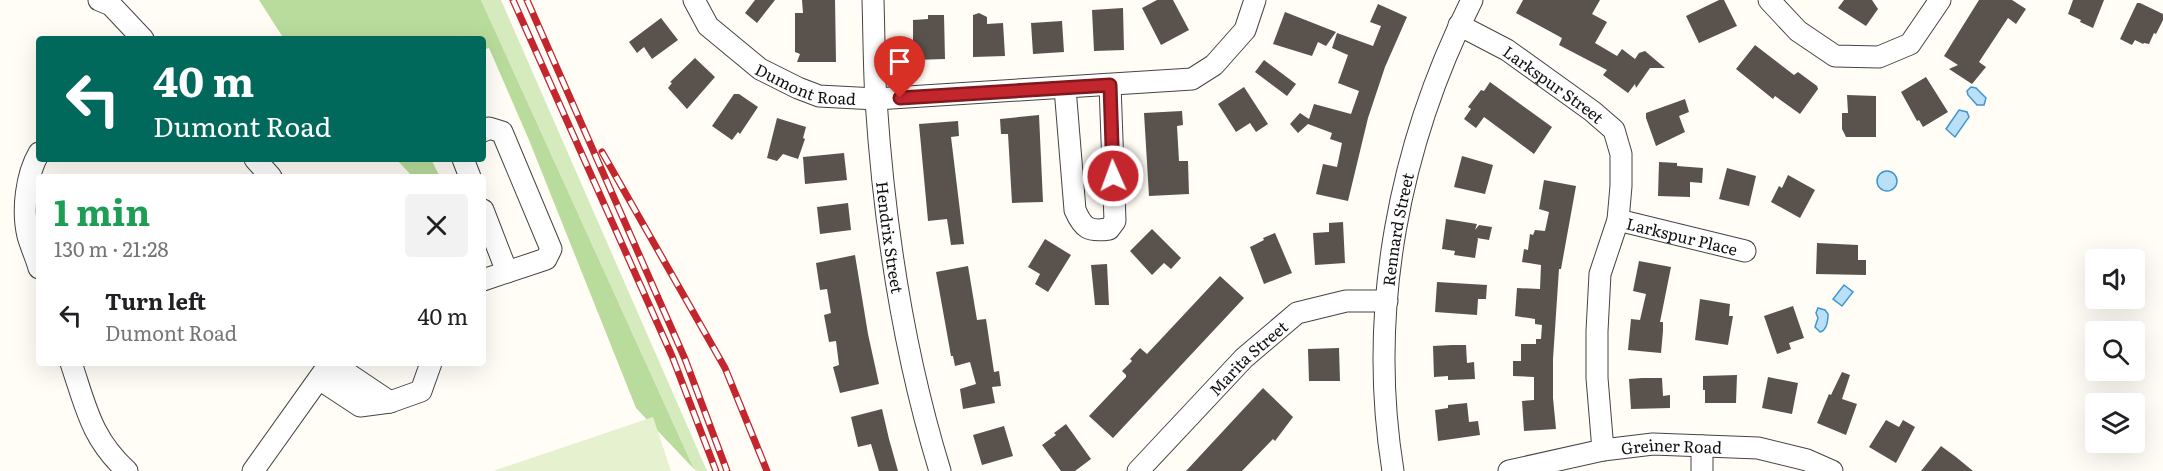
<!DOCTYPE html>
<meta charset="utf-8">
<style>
:root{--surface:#fff;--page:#f2f2f2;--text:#202124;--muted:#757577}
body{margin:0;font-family:Literata,serif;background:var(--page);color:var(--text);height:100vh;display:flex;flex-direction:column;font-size:22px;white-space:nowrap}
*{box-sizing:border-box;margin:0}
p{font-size:20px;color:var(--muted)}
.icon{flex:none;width:33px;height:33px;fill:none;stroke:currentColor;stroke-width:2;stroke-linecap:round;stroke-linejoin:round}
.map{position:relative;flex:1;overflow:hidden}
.panel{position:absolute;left:36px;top:174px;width:450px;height:192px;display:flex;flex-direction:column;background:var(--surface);border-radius:6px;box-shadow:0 6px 24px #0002}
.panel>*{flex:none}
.guide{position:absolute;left:36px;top:36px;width:450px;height:126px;border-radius:6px;box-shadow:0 6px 24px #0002;background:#00695c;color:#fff;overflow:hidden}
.tools{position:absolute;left:2085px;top:249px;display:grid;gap:12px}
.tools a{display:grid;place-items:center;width:60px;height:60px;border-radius:6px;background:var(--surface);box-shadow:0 6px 24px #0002;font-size:30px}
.pin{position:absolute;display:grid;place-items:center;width:51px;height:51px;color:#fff;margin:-62px -26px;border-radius:50% 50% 50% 0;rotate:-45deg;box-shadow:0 0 6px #0007}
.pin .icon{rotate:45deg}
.me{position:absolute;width:66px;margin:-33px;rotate:358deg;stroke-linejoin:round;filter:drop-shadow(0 0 4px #0008)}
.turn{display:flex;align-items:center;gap:21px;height:126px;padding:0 18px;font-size:27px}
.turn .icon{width:78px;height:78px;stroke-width:2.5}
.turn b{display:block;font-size:42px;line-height:51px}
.round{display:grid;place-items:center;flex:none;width:63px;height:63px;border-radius:6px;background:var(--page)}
.overview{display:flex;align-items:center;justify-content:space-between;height:102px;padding:0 18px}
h1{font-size:36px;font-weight:700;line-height:45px;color:#1e9e55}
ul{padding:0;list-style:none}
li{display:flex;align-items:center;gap:18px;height:78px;padding:0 18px}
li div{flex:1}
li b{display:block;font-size:22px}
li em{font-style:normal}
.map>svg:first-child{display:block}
.green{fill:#d5ebbd}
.forest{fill:#b9dc9c}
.pitch{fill:#e6f2cf}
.water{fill:#b9e0f7;stroke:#3f96cf;stroke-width:1.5}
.building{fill:#5a524d}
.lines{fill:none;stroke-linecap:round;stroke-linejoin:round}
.minor-casing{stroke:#444;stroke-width:23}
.minor{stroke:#fff;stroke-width:21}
.rail-casing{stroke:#c4262e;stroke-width:7}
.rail{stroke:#fff;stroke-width:4.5;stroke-dasharray:14;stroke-linecap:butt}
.route-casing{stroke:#7f191e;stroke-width:15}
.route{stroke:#c4262e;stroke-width:10}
.labels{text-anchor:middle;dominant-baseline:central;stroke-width:6;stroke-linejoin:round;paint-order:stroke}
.street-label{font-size:16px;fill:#111;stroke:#fff}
</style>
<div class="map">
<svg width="2163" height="471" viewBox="0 0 2163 471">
<rect width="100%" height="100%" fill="#fffdf5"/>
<path class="green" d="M 481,0 L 501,0 L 707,471 L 697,471 L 694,469 Z"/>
<path class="forest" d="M 259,0 L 481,0 L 694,469 L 636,408 L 529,140 L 489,48 L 483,50 L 483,39 L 284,39 Z
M 396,159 L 431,159 L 440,177 L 413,177 Z"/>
<path class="pitch" d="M 653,417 L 671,471 L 495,471 L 496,470 Z"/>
<path class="water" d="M 1971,87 L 1976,88 L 1986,98 L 1984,105 L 1977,105 L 1968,95 L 1967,91 Z
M 1959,110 L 1967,112 L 1969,117 L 1955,137 L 1946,129 Z
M1877 181a10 10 0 1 1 20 0a10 10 0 1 1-20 0Z
M 1844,285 L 1853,292 L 1842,306 L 1833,299 Z
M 1818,308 L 1825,310 L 1828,314 C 1828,321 1827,330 1820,332 L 1815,327 L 1818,318 L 1816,313 Z"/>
<path class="building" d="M 755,0 L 775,0 L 757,23 L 745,13 Z
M 802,0 L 835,0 L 836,62 L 797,62 L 800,54 L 795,52 L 795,13 L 803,13 Z
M 1157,0 L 1173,0 L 1189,30 L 1161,45 L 1142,8 Z
M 1523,0 L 1600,0 L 1592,14 L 1607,22 L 1595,43 L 1617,56 L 1622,49 L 1635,59 L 1639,53 L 1645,51 L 1665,68 L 1650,68 L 1636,88 L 1635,84 L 1628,93 L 1603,75 L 1607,70 L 1559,45 L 1562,38 L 1516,13 Z
M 1719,0 L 1724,0 L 1737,26 L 1699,43 L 1686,16 Z
M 1844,0 L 1872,0 L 1878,9 L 1866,26 L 1838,8 Z
M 1979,0 L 2012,0 L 2026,9 L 2016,24 L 2008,18 L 1979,62 L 1986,67 L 1972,84 L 1949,69 L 1958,65 L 1944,56 Z
M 2073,0 L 2104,0 L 2093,28 L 2080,22 L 2081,20 L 2068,14 Z
M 2137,3 L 2140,3 L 2163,14 L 2163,20 L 2156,34 L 2154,33 L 2149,44 L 2144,43 L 2143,44 L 2135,40 L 2132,45 L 2120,39 Z
M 1378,4 L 1407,17 L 1385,67 L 1368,118 L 1348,201 L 1316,194 L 1323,164 L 1337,167 L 1342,143 L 1330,139 L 1332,133 L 1308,124 L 1298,133 L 1290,124 L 1300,113 L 1309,119 L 1314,104 L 1351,114 L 1359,91 L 1338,83 L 1348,55 L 1332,48 L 1337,33 L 1373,46 L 1381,26 L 1370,22 Z
M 1123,8 L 1124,50 L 1094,51 L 1092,10 Z
M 1285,12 L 1336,32 L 1326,46 L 1318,42 L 1312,56 L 1273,44 Z
M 979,13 L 987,17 L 987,24 L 1003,23 L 1005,56 L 973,57 L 973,15 Z
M 928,15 L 944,15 L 945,59 L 913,60 L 913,20 L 928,19 Z
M 661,18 L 678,40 L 652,59 L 644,47 L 637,53 L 629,42 Z
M 1062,21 L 1064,52 L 1033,54 L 1031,23 Z
M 1755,45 L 1794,75 L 1798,72 L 1817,86 L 1818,89 L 1800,114 L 1775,96 L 1773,99 L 1736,69 Z
M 695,58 L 715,77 L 687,109 L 668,88 L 672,83 L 670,82 Z
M 1264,60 L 1296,84 L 1287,96 L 1255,72 Z
M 1926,77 L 1948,112 L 1923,127 L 1919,120 L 1917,121 L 1901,92 Z
M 1490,82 L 1552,127 L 1534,154 L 1484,117 L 1476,128 L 1464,119 L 1471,109 L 1468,107 L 1481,90 L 1484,91 Z
M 1244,87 L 1268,124 L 1256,132 L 1250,123 L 1236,132 L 1218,104 Z
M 734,94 L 739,94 L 758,107 L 740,134 L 738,132 L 732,140 L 712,126 Z
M 1847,95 L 1876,96 L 1876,137 L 1846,137 L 1842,129 L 1842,113 L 1848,113 Z
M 1685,99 L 1689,112 L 1679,116 L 1685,132 L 1656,146 L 1646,118 L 1646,113 Z
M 1182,111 L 1183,125 L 1177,126 L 1179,161 L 1188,161 L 1189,194 L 1149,196 L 1144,113 Z
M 1039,115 L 1043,202 L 1012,203 L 1008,134 L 1001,134 L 1000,119 Z
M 777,118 L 806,127 L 803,138 L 805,139 L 798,159 L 783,154 L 777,161 L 767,158 Z
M 958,121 L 959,136 L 951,137 L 964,244 L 951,245 L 947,219 L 928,221 L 919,124 Z
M 844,153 L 847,180 L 805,184 L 803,157 Z
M 1462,156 L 1493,165 L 1485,194 L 1454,187 Z
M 1659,162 L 1677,163 L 1677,166 L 1703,168 L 1702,183 L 1690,182 L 1690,197 L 1658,196 Z
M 1727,168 L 1756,176 L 1749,206 L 1719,199 Z
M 1788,175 L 1815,190 L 1800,218 L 1771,202 L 1779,186 L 1782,188 Z
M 1544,180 L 1576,186 L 1561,269 L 1559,269 L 1553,359 L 1553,398 L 1556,429 L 1524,431 L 1522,401 L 1534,400 L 1534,377 L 1513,376 L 1513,361 L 1521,361 L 1521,344 L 1536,344 L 1536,339 L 1541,339 L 1542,325 L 1535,324 L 1535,319 L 1515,316 L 1517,288 L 1540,289 L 1541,265 L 1522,262 L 1524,249 L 1528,250 L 1530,234 L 1533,235 L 1535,230 L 1545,231 L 1549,212 L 1539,209 Z
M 848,203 L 851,230 L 820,234 L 817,207 Z
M 1446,219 L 1477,224 L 1475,230 L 1479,225 L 1492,227 L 1489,240 L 1477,238 L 1478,239 L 1475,258 L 1454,255 L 1455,251 L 1442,249 Z
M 1343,222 L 1345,263 L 1315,265 L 1313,233 L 1329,232 L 1329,223 Z
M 1152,229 L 1181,258 L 1171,269 L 1164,263 L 1152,275 L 1130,251 Z
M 1275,233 L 1292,273 L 1264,284 L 1250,247 L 1264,240 L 1263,238 Z
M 1045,239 L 1071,255 L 1048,292 L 1035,284 L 1040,274 L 1028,267 Z
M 1817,243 L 1858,245 L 1858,260 L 1866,260 L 1866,275 L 1816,274 Z
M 855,255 L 868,334 L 879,384 L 840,393 L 833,367 L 839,365 L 836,341 L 829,342 L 824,315 L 831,313 L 827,289 L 820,290 L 816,263 Z
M 1639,261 L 1671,267 L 1660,322 L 1663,322 L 1663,331 L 1661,353 L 1628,350 L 1631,319 L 1640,320 L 1646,294 L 1633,291 Z
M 1107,264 L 1109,305 L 1095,305 L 1091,265 Z
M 968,266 L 977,320 L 986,319 L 994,372 L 999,371 L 1001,386 L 992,387 L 995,403 L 963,409 L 960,389 L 976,384 L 970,362 L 955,366 L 953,356 L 951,356 L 936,272 Z
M 1220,276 L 1244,298 L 1113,438 L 1089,416 L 1126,377 L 1126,375 L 1122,371 L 1132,361 L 1130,359 L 1140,348 L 1147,354 Z
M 1437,282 L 1487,285 L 1486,299 L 1478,299 L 1477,315 L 1435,312 Z
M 1700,299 L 1730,304 L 1729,316 L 1733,316 L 1728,345 L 1695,340 Z
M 1793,306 L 1804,338 L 1789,343 L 1791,349 L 1777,354 L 1764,316 Z
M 1452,345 L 1466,345 L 1467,363 L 1474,362 L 1475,379 L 1448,380 L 1448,376 L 1434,377 L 1433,346 Z
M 1339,348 L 1340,381 L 1309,381 L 1308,349 Z
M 1842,372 L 1850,375 L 1842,399 L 1857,404 L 1846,435 L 1817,423 L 1829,394 L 1831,395 Z
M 1737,375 L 1736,403 L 1705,403 L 1705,390 L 1703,390 L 1703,376 Z
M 1768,377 L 1798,383 L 1792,414 L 1762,408 Z
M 1642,378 L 1662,378 L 1663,396 L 1670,395 L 1670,408 L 1631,409 L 1629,379 Z
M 1263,388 L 1293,417 L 1275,441 L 1273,439 L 1242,471 L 1186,471 Z
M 1467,403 L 1469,422 L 1478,421 L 1480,435 L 1438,441 L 1435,410 L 1448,408 L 1448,405 Z
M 882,409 L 889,439 L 898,471 L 879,471 L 871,444 L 858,447 L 851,417 Z
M 1886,420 L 1899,427 L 1903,420 L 1915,427 L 1896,463 L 1869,447 Z
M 1066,424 L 1091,459 L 1075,471 L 1061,471 L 1042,445 L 1056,435 L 1054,433 Z
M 1004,426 L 1013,456 L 982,465 L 973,435 Z
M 1941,446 L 1956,457 L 1973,471 L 1921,471 Z"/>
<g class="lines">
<defs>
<g id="minor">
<path d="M 99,0 L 111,5 L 143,39"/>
<path id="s1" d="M 694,0 L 708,26 L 760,69 L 798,88 L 819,96 L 876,99 L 1192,79 L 1214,65 L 1245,30 L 1255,0"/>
<path id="s2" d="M 873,0 C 874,33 874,67 876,100 C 884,222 904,354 940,471"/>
<path d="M 1769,0 L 1798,31 L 1835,56 L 1879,57 L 1910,44 L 1940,0"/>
<path id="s3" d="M 1459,25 L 1507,50 L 1592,111 L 1614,130 L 1621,154 L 1621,186 L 1618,220 L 1600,274 L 1597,331 L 1597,378 L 1603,450"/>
<path d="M 1065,88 L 1075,210 C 1083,228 1088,232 1109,229 L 1115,221 L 1110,85"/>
<path d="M 483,131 L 489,128 L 502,132 L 551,249 L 546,259 L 483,280"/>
<path d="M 39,153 C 26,175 22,211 28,236 C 31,247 36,257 39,268"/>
<path d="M 255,159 L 271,177"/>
<path d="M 463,159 L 470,177"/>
<path d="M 483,210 L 507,272"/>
<path id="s4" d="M 1618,220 L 1745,251"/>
<path d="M 71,363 C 86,407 91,438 127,471"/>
<path d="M 332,363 L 390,402"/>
<path d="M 319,379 L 360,406 L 390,402 L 421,391 L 431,363"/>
<path d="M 1702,446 L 1702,471"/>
<path d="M 253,471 L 330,363"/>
<path id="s5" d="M 1138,471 L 1244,358 L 1297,313 L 1346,301 L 1387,301"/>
<path id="s6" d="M 1393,471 C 1367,311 1399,144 1472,0"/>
<path id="s7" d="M 1509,471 L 1603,450 L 1653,444 L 1758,448 L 1807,460 L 1832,471"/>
</g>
</defs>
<use href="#minor" class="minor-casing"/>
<use href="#minor" class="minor"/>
<defs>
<path id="rail" d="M 513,0 L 672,356 L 716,471
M 527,0 L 685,359 L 727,471
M 602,152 L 725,368 L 767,471"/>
</defs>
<use href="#rail" class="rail-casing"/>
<use href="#rail" class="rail"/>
</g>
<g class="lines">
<defs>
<path id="route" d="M 900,98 L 1110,85 L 1113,176"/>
</defs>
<use href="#route" class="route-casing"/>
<use href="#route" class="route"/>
</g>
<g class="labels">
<g class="street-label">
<text stroke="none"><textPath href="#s1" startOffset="146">Dumont Road</textPath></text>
<text stroke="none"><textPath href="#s3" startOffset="112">Larkspur Street</textPath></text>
<text stroke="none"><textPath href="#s6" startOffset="243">Rennard Street</textPath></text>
<text stroke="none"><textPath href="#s4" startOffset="66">Larkspur Place</textPath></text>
<text stroke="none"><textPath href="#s2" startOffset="238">Hendrix Street</textPath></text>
<text stroke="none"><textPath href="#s5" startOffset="158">Marita Street</textPath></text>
<text stroke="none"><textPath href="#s7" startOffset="165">Greiner Road</textPath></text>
</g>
</g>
</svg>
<div class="tools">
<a><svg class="icon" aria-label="sound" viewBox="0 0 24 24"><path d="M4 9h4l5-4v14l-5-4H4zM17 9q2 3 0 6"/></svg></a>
<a><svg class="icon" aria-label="search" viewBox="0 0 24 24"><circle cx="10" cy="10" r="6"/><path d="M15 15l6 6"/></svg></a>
<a><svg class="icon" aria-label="layers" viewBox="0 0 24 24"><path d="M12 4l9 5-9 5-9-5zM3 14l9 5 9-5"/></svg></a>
</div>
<div class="pin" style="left:900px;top:98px;background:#d93025"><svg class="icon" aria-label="arrive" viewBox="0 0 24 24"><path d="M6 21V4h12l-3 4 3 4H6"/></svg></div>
<svg class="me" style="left:1113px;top:176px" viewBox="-20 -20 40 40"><circle r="17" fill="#c4262e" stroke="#fff" stroke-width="3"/><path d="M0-11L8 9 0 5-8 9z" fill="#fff"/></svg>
<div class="guide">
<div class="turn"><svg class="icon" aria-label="left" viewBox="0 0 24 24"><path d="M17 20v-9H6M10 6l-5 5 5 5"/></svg><div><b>40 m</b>Dumont Road</div></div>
</div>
<section class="panel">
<div class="overview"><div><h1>1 min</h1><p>130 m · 21:28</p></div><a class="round"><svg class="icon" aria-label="close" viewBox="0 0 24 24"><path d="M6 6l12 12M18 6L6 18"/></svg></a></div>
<ul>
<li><svg class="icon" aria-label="left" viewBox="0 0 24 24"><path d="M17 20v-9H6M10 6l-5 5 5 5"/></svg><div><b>Turn left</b><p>Dumont Road</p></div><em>40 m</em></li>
</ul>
</section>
</div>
